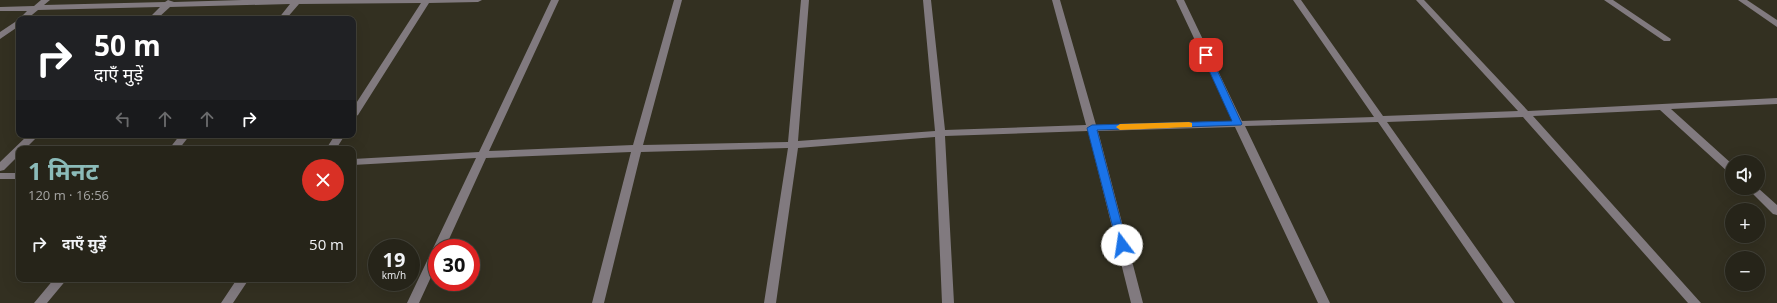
<!DOCTYPE html>
<html lang="hi">
<meta charset="utf-8">
<style>
:root{--surface:#262419;--page:#323026;--text:#f1f3f6;--muted:#a4a4a2;--line:#424138;--accent:#8bbbb9}
body{margin:0;font-family:"Open Sans","Noto Sans Devanagari",sans-serif;background:var(--page);color:var(--text);height:100vh;display:flex;flex-direction:column;font-size:15px;white-space:nowrap}
*{box-sizing:border-box;margin:0}
p{font-size:13px;color:var(--muted)}
.icon{flex:none;width:22px;height:22px;fill:none;stroke:currentColor;stroke-width:2;stroke-linecap:round;stroke-linejoin:round}
.map{position:relative;flex:1;overflow:hidden}
.details{position:absolute;left:16px;top:146px;width:340px;height:136px;display:flex;flex-direction:column;background:var(--surface);border-radius:8px;box-shadow:0 4px 16px #0002,0 0 0 1px var(--line)}
.details>*{flex:none}
.hud{position:absolute;left:16px;top:16px;width:340px;height:122px;border-radius:8px;box-shadow:0 4px 16px #0002,0 0 0 1px var(--line);background:#202124;color:#fff;overflow:hidden}
.buttons{position:absolute;left:1725px;top:155px;display:grid;gap:8px}
.buttons a{display:grid;place-items:center;width:40px;height:40px;border-radius:50%;background:var(--surface);box-shadow:0 4px 16px #0002,0 0 0 1px var(--line);font-size:20px}
.speed{position:absolute;left:368px;top:239px;display:flex;gap:8px;font-size:20px;font-weight:700;text-align:center}
.speed>*{display:grid;place-content:center;width:52px;height:52px;border-radius:50%;background:var(--surface);box-shadow:0 4px 16px #0002,0 0 0 1px var(--line);line-height:1}
.speed small{font-size:10px;font-weight:400}
.speed .limit{border:6px solid #d22;background:#fff;color:#111}
.pin{position:absolute;display:grid;place-items:center;width:34px;height:34px;color:#fff;margin:-17px;border-radius:8px;box-shadow:0 2px 6px #0006}
.me{position:absolute;width:44px;margin:-22px;rotate:346deg;stroke-linejoin:round;filter:drop-shadow(0 0 3px #0008)}
.turn{display:flex;align-items:center;gap:14px;height:84px;padding:0 12px;font-size:18px}
.turn .icon{width:52px;height:52px;stroke-width:2.5}
.turn b{display:block;font-size:28px;line-height:34px}
.lanes{display:flex;align-items:center;height:38px;padding:0 12px;background:#0003;justify-content:center;gap:20px;direction:ltr}
.lanes .off{opacity:.35}
.round{display:grid;place-items:center;flex:none;width:42px;height:42px;border-radius:21px;background:var(--page)}
.headline{display:flex;align-items:center;justify-content:space-between;height:68px;padding:0 12px}
h1{font-size:24px;font-weight:700;line-height:30px;color:var(--accent)}
ul{padding:0;list-style:none}
li{display:flex;align-items:center;gap:12px;height:60px;padding:0 12px}
li div{flex:1}
li b{display:block;font-size:15px}
li em{font-style:normal}
.map>svg:first-child{display:block}
.lines{fill:none;stroke-linecap:round;stroke-linejoin:round}
.minor{fill:#817a7f;fill-rule:evenodd}
.route{fill:#1a73e8;stroke:#114b97}
.slow{fill:#f59e0b}
</style>
<div class="map">
<svg width="1777" height="303" viewBox="0 0 1777 303">
<rect width="100%" height="100%" fill="#333021"/>
<g class="lines">
<path class="minor" d="M 41,0 L 50,0 L 44,5 L 165,2 L 168,0 L 174,2 L 242,0 L 482,0 L 478,2 L 429,3 L 358,115 L 353,118 L 353,108 L 421,3 L 299,4 L 286,19 L 278,19 L 290,4 L 170,7 L 157,19 L 148,19 L 160,7 L 38,10 L 27,19 L 19,19 L 19,26 L 0,39 L 0,32 L 18,20 L 27,11 L 0,11 L 0,7 L 34,6 Z
M 551,0 L 559,0 L 489,151 L 633,145 L 674,0 L 682,0 L 643,145 L 788,142 L 801,0 L 809,0 L 798,141 L 935,131 L 923,0 L 931,0 L 945,130 L 1086,125 L 1052,0 L 1060,0 L 1096,125 L 1233,121 L 1176,0 L 1184,0 L 1242,121 L 1374,117 L 1293,0 L 1301,0 L 1383,116 L 1518,111 L 1416,0 L 1424,0 L 1528,111 L 1777,98 L 1777,104 L 1671,109 L 1732,164 L 1732,173 L 1728,172 L 1660,110 L 1533,116 L 1701,303 L 1688,303 L 1523,117 L 1387,122 L 1515,303 L 1503,303 L 1378,122 L 1245,126 L 1330,303 L 1318,303 L 1235,127 L 1098,131 L 1143,303 L 1131,303 L 1088,131 L 945,136 L 954,303 L 942,303 L 935,137 L 798,148 L 776,303 L 764,303 L 788,148 L 641,152 L 604,303 L 592,303 L 631,152 L 486,158 L 445,248 L 437,248 L 437,264 L 419,303 L 407,303 L 476,158 L 353,165 L 353,159 L 479,152 Z
M 1604,0 L 1613,0 L 1671,39 L 1670,41 L 1664,41 Z
M 1738,0 L 1747,0 L 1777,20 L 1777,27 Z
M 28,135 L 39,135 L 25,149 L 19,149 L 19,155 L 4,170 L 0,171 L 0,162 Z
M 180,135 L 190,135 L 179,149 L 169,149 Z
M 335,135 L 345,135 L 336,149 L 326,149 Z
M 0,173 L 19,173 L 19,179 L 0,179 Z
M 1747,188 L 1758,188 L 1777,205 L 1777,215 L 1773,214 Z
M 54,279 L 67,279 L 47,303 L 34,303 Z
M 237,279 L 249,279 L 233,303 L 221,303 Z"/>
</g>
<path class="route" d="M 1203,53 L 1210,55 L 1242,124 L 1241,125 L 1097,130 L 1127,245 L 1122,248 L 1118,247 L 1087,128 L 1092,125 L 1232,121 L 1202,55 Z"/>
<path class="slow" d="M 1189,122 L 1192,123 L 1192,127 L 1120,130 L 1116,127 L 1120,124 Z"/>
</svg>
<div class="buttons">
<a><svg class="icon" aria-label="sound" viewBox="0 0 24 24"><path d="M4 9h4l5-4v14l-5-4H4zM17 9q2 3 0 6"/></svg></a>
<a>+</a>
<a>−</a>
</div>
<div class="speed"><div>19<small>km/h</small></div><div class="limit">30</div></div>
<div class="pin" style="left:1206px;top:55px;background:#d93025"><svg class="icon" aria-label="arrive" viewBox="0 0 24 24"><path d="M6 21V4h12l-3 4 3 4H6"/></svg></div>
<svg class="me" style="left:1122px;top:245px" viewBox="-20 -20 40 40"><circle r="19" fill="#fff"/><path d="M0-13L10 11 0 6-10 11z" fill="#1a73e8"/></svg>
<div class="hud">
<div class="turn"><svg class="icon" aria-label="right" viewBox="0 0 24 24"><path d="M7 20v-9h11M14 6l5 5-5 5"/></svg><div><b>50 m</b>दाएँ मुड़ें</div></div>
<div class="lanes"><svg class="icon off" aria-label="left" viewBox="0 0 24 24"><path d="M17 20v-9H6M10 6l-5 5 5 5"/></svg><svg class="icon off" aria-label="ahead" viewBox="0 0 24 24"><path d="M12 20V5M6 11l6-6 6 6"/></svg><svg class="icon off" aria-label="ahead" viewBox="0 0 24 24"><path d="M12 20V5M6 11l6-6 6 6"/></svg><svg class="icon" aria-label="right" viewBox="0 0 24 24"><path d="M7 20v-9h11M14 6l5 5-5 5"/></svg></div>
</div>
<section class="details">
<div class="headline"><div><h1>1 मिनट</h1><p>120 m · 16:56</p></div><a class="round" style="background:#d93025;color:#fff"><svg class="icon" aria-label="close" viewBox="0 0 24 24"><path d="M6 6l12 12M18 6L6 18"/></svg></a></div>
<ul>
<li><svg class="icon" aria-label="right" viewBox="0 0 24 24"><path d="M7 20v-9h11M14 6l5 5-5 5"/></svg><div><b>दाएँ मुड़ें</b></div><em>50 m</em></li>
</ul>
</section>
</div>
